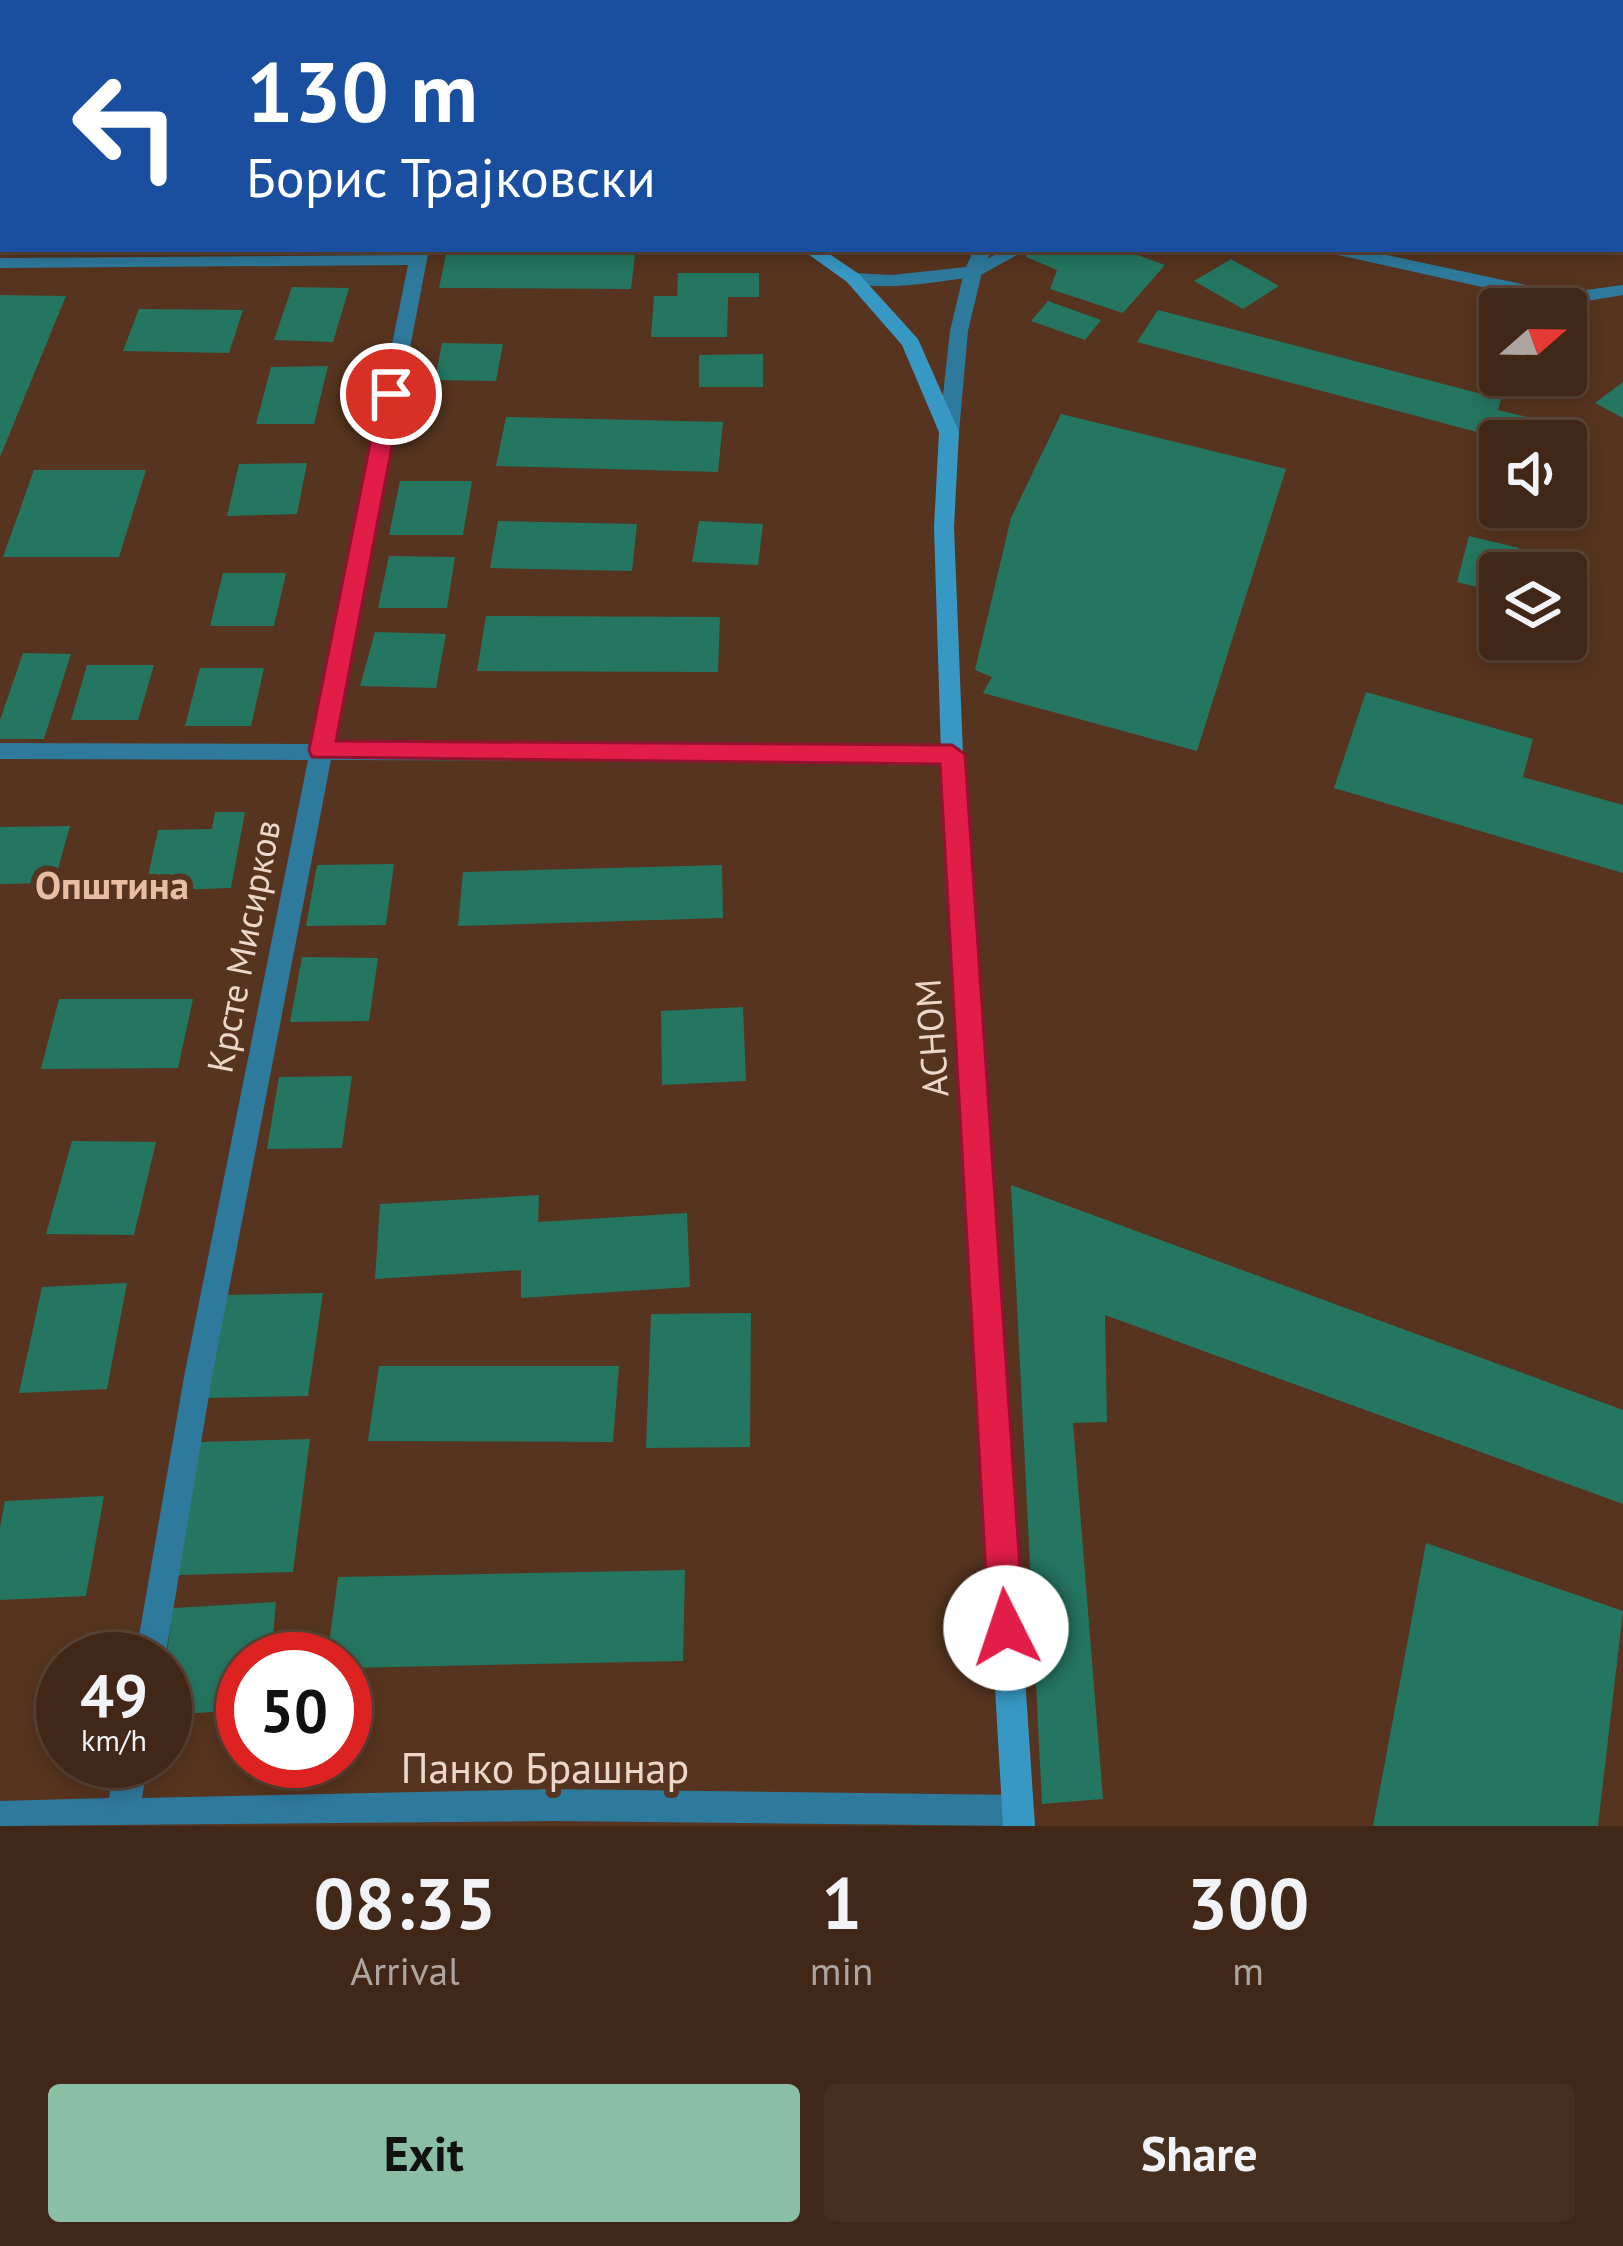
<!DOCTYPE html>
<meta charset="utf-8">
<style>
:root{--surface:#402717;--page:#472f20;--text:#f1f3f6;--muted:#aea5a1;--line:#594436;--accent:#8abfa5}
body{margin:0;font-family:"PT Sans",sans-serif;background:var(--page);color:var(--text);height:100vh;display:flex;flex-direction:column;font-size:45px;white-space:nowrap}
*{box-sizing:border-box;margin:0}
p{font-size:39px;color:var(--muted)}
.icon{flex:none;width:66px;height:66px;fill:none;stroke:currentColor;stroke-width:2;stroke-linecap:round;stroke-linejoin:round}
.map{position:relative;height:1826px;overflow:hidden}
.panel{display:flex;flex-direction:column;background:var(--surface);flex:1}
.panel>*{flex:none}
.top-card{position:absolute;left:0px;top:0px;width:1623px;height:252px;box-shadow:0 6px 18px #0003,0 0 0 3px var(--line);background:#1a4fa0;color:#fff;overflow:hidden}
.needle{width:78px;rotate:70deg}
.controls{position:absolute;left:1479px;top:288px;display:grid;gap:24px}
.controls a{display:grid;place-items:center;width:108px;height:108px;border-radius:12px;background:var(--surface);box-shadow:0 6px 18px #0003,0 0 0 3px var(--line);font-size:60px}
.speed{position:absolute;left:36px;top:1632px;display:flex;gap:24px;font-size:60px;font-weight:700;text-align:center}
.speed>*{display:grid;place-content:center;width:156px;height:156px;border-radius:50%;background:var(--surface);box-shadow:0 6px 18px #0003,0 0 0 3px var(--line);line-height:1}
.speed small{font-size:30px;font-weight:400}
.speed .limit{border:18px solid #d22;background:#fff;color:#111}
.pin{position:absolute;display:grid;place-items:center;width:102px;height:102px;color:#fff;margin:-51px;border:6px solid #fff;border-radius:50%;box-shadow:0 3px 12px #0007}
.me{position:absolute;width:132px;margin:-66px;rotate:356deg;stroke-linejoin:round;filter:drop-shadow(0 0 9px #0008)}
.turn{display:flex;align-items:center;gap:42px;height:252px;padding:0 48px;font-size:54px}
.turn .icon{width:156px;height:156px;stroke-width:2.5}
.turn b{display:block;font-size:84px;line-height:102px}
.eta{display:flex;justify-content:space-evenly;align-items:center;height:204px;text-align:center}
.eta b{font-size:72px;font-weight:700;line-height:84px}
.action{display:flex;gap:24px;margin-top:auto;padding:24px 48px}
.action a{flex:1;height:138px;border-radius:12px;background:var(--accent);color:#111;font-size:48px;font-weight:700;line-height:138px;text-align:center}
.action a+a{background:var(--page);color:var(--text)}
.map>svg:first-child{display:block}
.building{fill:#247661}
.lines{fill:none;stroke-linecap:round;stroke-linejoin:round}
.path{stroke:#846553;stroke-width:6;stroke-dasharray:9 4.5;stroke-linecap:butt}
.service{fill:#2e7a9d;fill-rule:evenodd}
.minor{fill:#2e7a9d;fill-rule:evenodd}
.tertiary{fill:#2e7a9d;fill-rule:evenodd}
.secondary{fill:#3798c4;fill-rule:evenodd}
.rail{stroke:#d3bbad;stroke-width:6;stroke-dasharray:15 15;stroke-linecap:butt}
.route{fill:#e11d48;stroke:#92132f;stroke-width:3}
.labels{text-anchor:middle;dominant-baseline:central;stroke-width:12;stroke-linejoin:round;paint-order:stroke}
.street-label{font-size:36px;fill:#edd7cb;stroke:#56341f}
.neighbourhood-label{font-size:39px;font-weight:bold;fill:#e7bda4;stroke:#56341f}
.near-street-label{font-size:42px;fill:#edd7cb;stroke:#56341f}
</style>
<div class="map">
<svg width="1623" height="1826" viewBox="0 0 1623 1826">
<rect width="100%" height="100%" fill="#56341f"/>
<path class="building" d="M 1028,249 L 1121,249 L 1165,265 L 1123,313 L 1050,289 L 1057,270 L 1026,257 Z
M 446,254 L 635,254 L 631,289 L 439,288 Z
M 1231,259 L 1279,286 L 1243,309 L 1194,281 Z
M 678,273 L 759,273 L 759,297 L 728,297 L 727,337 L 651,337 L 654,296 L 677,296 Z
M 292,287 L 349,288 L 333,342 L 274,340 Z
M 0,295 L 66,296 L 0,457 Z
M 1048,301 L 1101,320 L 1085,340 L 1031,321 Z
M 139,309 L 243,310 L 229,353 L 123,351 Z
M 1158,310 L 1501,399 L 1498,410 L 1543,421 L 1539,441 L 1511,441 L 1137,342 Z
M 442,343 L 503,344 L 496,381 L 435,380 Z
M 763,354 L 763,387 L 699,387 L 699,355 Z
M 328,366 L 314,424 L 256,424 L 271,367 Z
M 1623,382 L 1623,418 L 1595,403 Z
M 1061,414 L 1286,469 L 1197,751 L 983,693 L 992,677 L 975,670 L 1011,518 Z
M 506,417 L 723,422 L 718,472 L 496,466 Z
M 307,463 L 297,514 L 227,516 L 239,464 Z
M 34,470 L 146,470 L 119,557 L 3,557 Z
M 400,481 L 472,481 L 463,535 L 389,535 Z
M 498,521 L 637,524 L 632,571 L 490,568 Z
M 699,521 L 763,524 L 758,565 L 692,562 Z
M 1469,536 L 1519,548 L 1517,556 L 1585,573 L 1574,620 L 1566,618 L 1566,573 L 1500,573 L 1500,593 L 1457,582 Z
M 389,556 L 455,557 L 447,608 L 378,608 Z
M 223,573 L 286,573 L 274,626 L 210,626 Z
M 486,616 L 720,617 L 718,672 L 477,671 Z
M 375,632 L 446,634 L 436,688 L 360,686 Z
M 23,653 L 71,654 L 44,739 L 0,739 L 0,720 Z
M 87,665 L 154,665 L 138,720 L 71,720 Z
M 200,668 L 264,668 L 251,726 L 185,726 Z
M 1366,692 L 1533,739 L 1523,777 L 1623,805 L 1623,873 L 1334,788 Z
M 215,812 L 245,812 L 231,888 L 145,891 L 158,830 L 212,829 Z
M 70,826 L 54,883 L 0,884 L 0,827 Z
M 394,864 L 386,925 L 306,926 L 317,865 Z
M 722,865 L 723,918 L 458,926 L 463,872 Z
M 302,957 L 378,958 L 369,1021 L 290,1022 Z
M 59,999 L 193,999 L 178,1068 L 41,1069 Z
M 743,1007 L 746,1081 L 662,1085 L 661,1011 Z
M 352,1076 L 342,1148 L 267,1149 L 279,1077 Z
M 72,1141 L 156,1142 L 134,1235 L 46,1234 Z
M 1011,1185 L 1623,1410 L 1623,1504 L 1105,1315 L 1107,1422 L 1073,1423 L 1103,1799 L 1042,1804 Z
M 539,1195 L 538,1222 L 687,1213 L 690,1287 L 521,1298 L 521,1270 L 375,1279 L 380,1204 Z
M 127,1283 L 107,1389 L 19,1393 L 42,1287 Z
M 323,1293 L 308,1396 L 207,1398 L 225,1295 Z
M 751,1313 L 750,1447 L 646,1448 L 651,1314 Z
M 379,1366 L 619,1366 L 613,1442 L 368,1441 Z
M 310,1439 L 293,1572 L 178,1575 L 200,1442 Z
M 104,1496 L 86,1596 L 0,1600 L 0,1527 L 5,1501 Z
M 1426,1543 L 1623,1611 L 1598,1826 L 1373,1826 Z
M 685,1570 L 683,1661 L 345,1668 L 345,1659 L 327,1659 L 338,1577 Z
M 276,1602 L 271,1659 L 243,1659 L 243,1710 L 165,1715 L 165,1667 L 173,1608 Z"/>
<g class="lines">
<path class="path" d="M 359,0 L 371,3"/>
<path class="service" d="M 1005,249 L 1028,249 L 979,276 L 973,277 L 964,272 Z"/>
<path class="minor" d="M 210,0 L 241,0 L 208,3 Z
M 1122,0 L 1138,0 L 1120,3 Z
M 0,10 L 3,10 L 3,20 L 0,20 Z
M 411,249 L 429,249 L 334,744 L 952,746 L 963,754 L 952,762 L 331,760 L 212,1377 L 165,1659 L 135,1659 L 184,1377 L 308,760 L 0,759 L 0,743 L 311,744 L 408,265 L 0,268 L 0,258 L 410,255 Z
M 974,249 L 992,249 L 982,272 L 973,277 C 940,281 870,295 844,278 L 853,273 L 892,275 L 966,267 Z
M 1325,249 L 1359,249 L 1563,293 L 1623,285 L 1623,295 L 1563,305 L 1334,254 Z
M 116,1761 L 148,1761 L 142,1798 L 553,1789 L 1018,1795 L 1029,1800 L 1034,1811 L 1029,1822 L 1021,1826 L 553,1821 L 0,1826 L 0,1801 L 109,1798 Z"/>
<path class="tertiary" d="M 973,267 L 982,272 L 968,331 L 959,432 L 949,438 L 939,432 L 950,331 L 964,272 Z"/>
<path class="secondary" d="M 409,0 L 428,0 L 430,3 L 411,3 Z
M 801,249 L 822,249 L 859,274 L 918,339 L 959,432 L 954,527 L 963,754 L 1035,1826 L 1003,1826 L 941,754 L 934,527 L 939,432 L 902,345 L 847,282 Z"/>
<path class="rail" d="M 369,3 L 376,0"/>
</g>
<path class="route" d="M 391,387 L 402,394 L 336,741 L 952,745 L 965,754 L 1024,1628 L 1019,1640 L 1006,1645 L 994,1640 L 989,1628 L 940,764 L 312,757 L 309,750 L 380,394 Z"/>
<g class="labels">
<g class="street-label">
<text transform="translate(243 946) rotate(-79)">Крсте Мисирков</text>
<text transform="translate(931 1038) rotate(-94)">АСНОМ</text>
</g>
<g class="neighbourhood-label">
<text x="112" y="884">Општина</text>
</g>
<g class="near-street-label">
<text x="545" y="1767">Панко Брашнар</text>
</g>
</g>
</svg>
<div class="controls">
<a><svg class="needle" viewBox="-14 -14 28 28"><path d="M0-13l5 13h-10z" fill="#e53935"/><path d="M0 13l5-13h-10z" fill="#aea5a1"/></svg></a>
<a><svg class="icon" aria-label="sound" viewBox="0 0 24 24"><path d="M4 9h4l5-4v14l-5-4H4zM17 9q2 3 0 6"/></svg></a>
<a><svg class="icon" aria-label="layers" viewBox="0 0 24 24"><path d="M12 4l9 5-9 5-9-5zM3 14l9 5 9-5"/></svg></a>
</div>
<div class="speed"><div>49<small>km/h</small></div><div class="limit">50</div></div>
<div class="pin" style="left:391px;top:394px;background:#d93025"><svg class="icon" aria-label="arrive" viewBox="0 0 24 24"><path d="M6 21V4h12l-3 4 3 4H6"/></svg></div>
<svg class="me" style="left:1006px;top:1628px" viewBox="-20 -20 40 40"><circle r="19" fill="#fff"/><path d="M0-13L10 11 0 6-10 11z" fill="#e11d48"/></svg>
<div class="top-card">
<div class="turn"><svg class="icon" aria-label="left" viewBox="0 0 24 24"><path d="M17 20v-9H6M10 6l-5 5 5 5"/></svg><div><b>130 m</b>Борис Трајковски</div></div>
</div>
</div>
<section class="panel">
<div class="eta">
<div><b>08:35</b><p>Arrival</p></div>
<div><b>1</b><p>min</p></div>
<div><b>300</b><p>m</p></div>
</div>
<div class="action"><a>Exit</a><a>Share</a></div>
</section>
